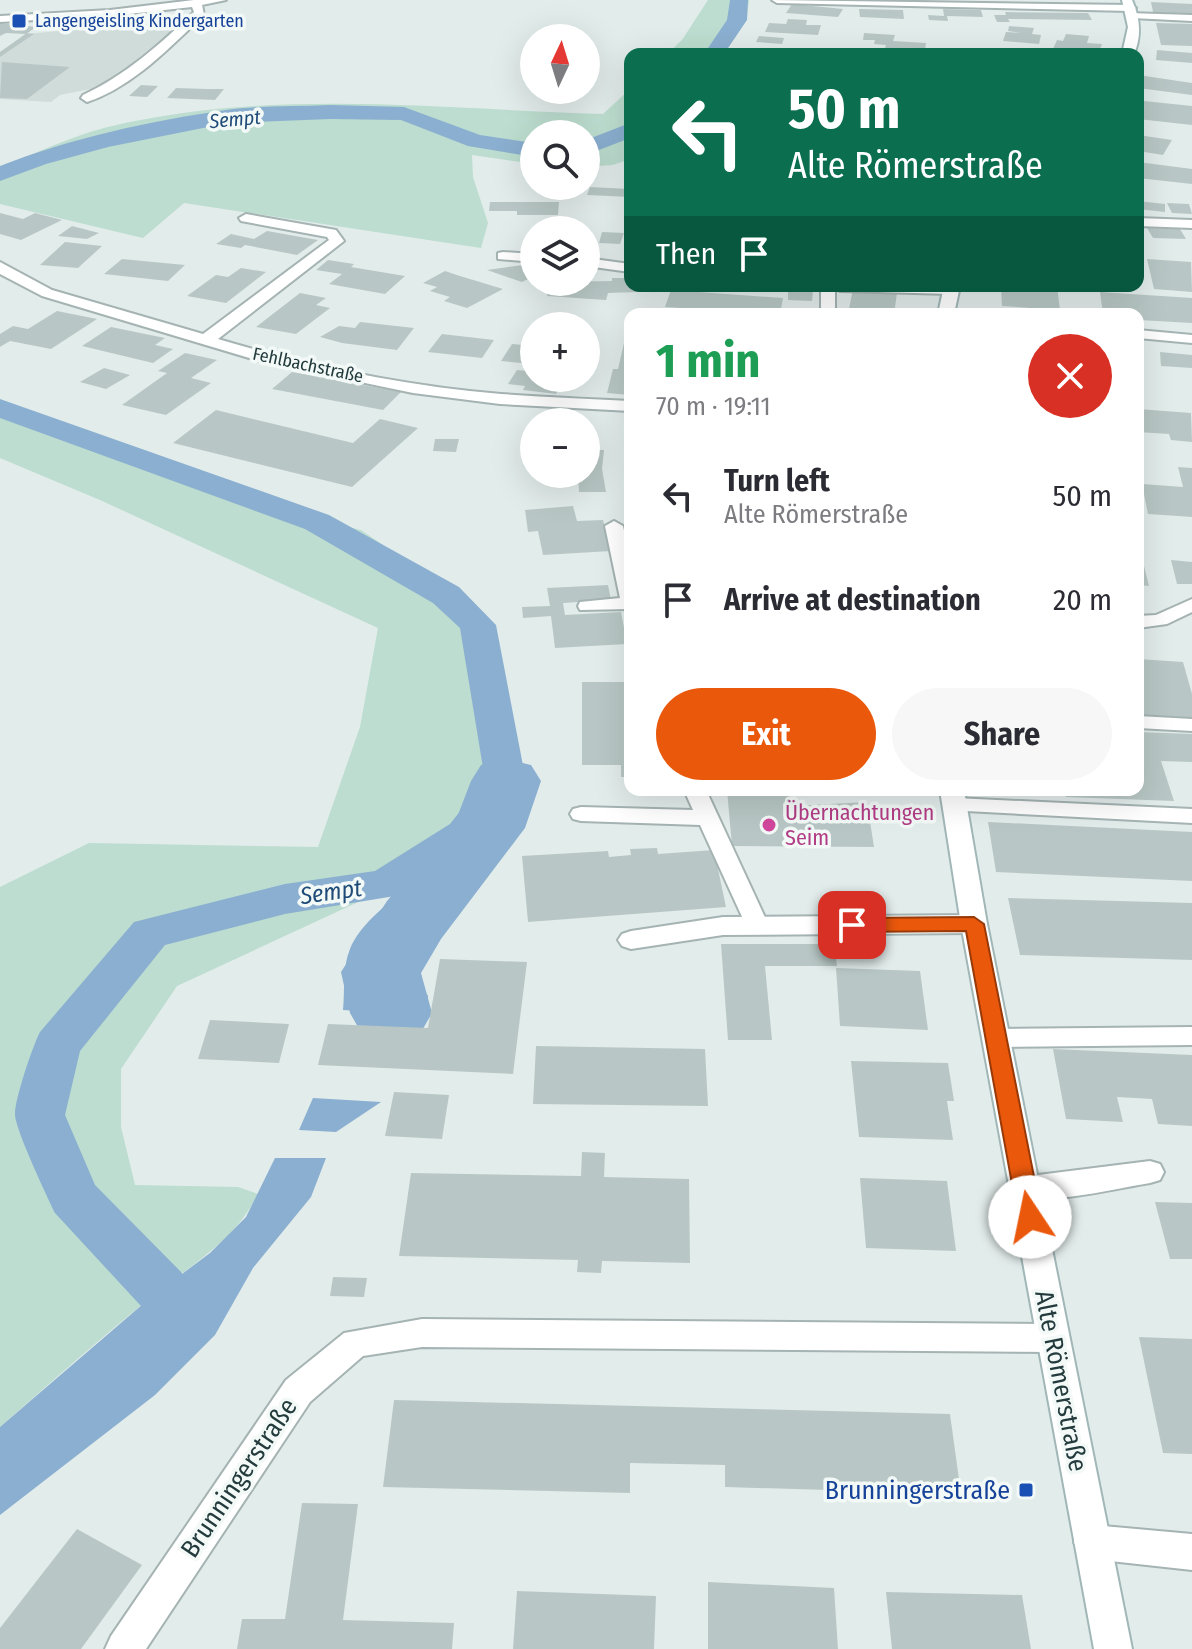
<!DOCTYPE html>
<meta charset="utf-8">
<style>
:root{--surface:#fff;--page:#f7f7f7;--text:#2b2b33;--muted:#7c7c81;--accent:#ea580c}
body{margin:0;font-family:"Fira Sans Condensed",sans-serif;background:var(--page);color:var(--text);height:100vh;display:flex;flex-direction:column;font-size:30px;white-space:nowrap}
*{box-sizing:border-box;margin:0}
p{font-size:26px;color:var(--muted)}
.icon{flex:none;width:44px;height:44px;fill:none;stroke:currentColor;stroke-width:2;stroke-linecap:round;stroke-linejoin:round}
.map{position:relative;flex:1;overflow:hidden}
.side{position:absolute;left:624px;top:308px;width:520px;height:488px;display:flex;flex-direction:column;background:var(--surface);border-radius:16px;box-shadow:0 8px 32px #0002}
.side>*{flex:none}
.top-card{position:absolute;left:624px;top:48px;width:520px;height:244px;border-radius:16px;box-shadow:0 8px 32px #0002;background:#0b6e4f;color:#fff;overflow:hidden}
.needle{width:52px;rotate:4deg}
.tools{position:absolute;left:520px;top:24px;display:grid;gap:16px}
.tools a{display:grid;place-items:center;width:80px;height:80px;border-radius:50%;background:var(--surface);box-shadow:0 8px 32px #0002;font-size:40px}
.pin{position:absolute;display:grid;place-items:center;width:68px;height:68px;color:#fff;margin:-34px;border-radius:16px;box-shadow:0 4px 12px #0006}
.me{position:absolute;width:88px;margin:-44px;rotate:349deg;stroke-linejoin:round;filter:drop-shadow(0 0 6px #0008)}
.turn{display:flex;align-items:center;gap:28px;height:168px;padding:0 32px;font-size:36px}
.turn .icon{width:104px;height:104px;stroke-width:2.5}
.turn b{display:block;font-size:56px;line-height:68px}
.then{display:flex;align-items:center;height:76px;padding:0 32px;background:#0003;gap:16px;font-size:30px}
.round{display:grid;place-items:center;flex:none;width:84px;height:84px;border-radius:42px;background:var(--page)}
.summary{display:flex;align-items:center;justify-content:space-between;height:136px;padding:0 32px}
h1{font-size:48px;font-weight:700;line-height:60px;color:#1e9e55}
.button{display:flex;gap:16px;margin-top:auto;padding:16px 32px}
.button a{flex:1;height:92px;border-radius:48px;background:var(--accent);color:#fff;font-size:32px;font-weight:700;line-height:92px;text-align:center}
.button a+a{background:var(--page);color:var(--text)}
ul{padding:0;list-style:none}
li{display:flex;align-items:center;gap:24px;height:104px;padding:0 32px}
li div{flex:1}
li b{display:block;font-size:30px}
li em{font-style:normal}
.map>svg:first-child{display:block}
.built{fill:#d0dcda}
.green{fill:#bcddcf}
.water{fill:#8bafd0}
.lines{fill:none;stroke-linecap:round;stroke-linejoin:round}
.canal{fill:#8bafd0;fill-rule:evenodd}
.river{fill:#8bafd0;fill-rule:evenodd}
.building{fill:#b8c7c5}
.service-casing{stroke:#a5b3b3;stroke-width:4}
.minor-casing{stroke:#a5b3b3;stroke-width:4}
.secondary-casing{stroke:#a1b7b7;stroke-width:4}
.service{fill:#fff;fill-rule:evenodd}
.minor{fill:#fff;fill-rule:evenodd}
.secondary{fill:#fff;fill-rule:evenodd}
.route{fill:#ea580c;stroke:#983908;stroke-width:2}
.transit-dot{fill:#1a4fb4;stroke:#f3f9f7;stroke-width:3}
.hotel-dot{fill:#d1479c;stroke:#f3f9f7;stroke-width:3}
.labels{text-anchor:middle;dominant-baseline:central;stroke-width:7;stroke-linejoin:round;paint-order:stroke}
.far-transit-label{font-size:18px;fill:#164399;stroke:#f3f9f7;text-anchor:start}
.far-street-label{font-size:18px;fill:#233b3d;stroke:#f3f9f7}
.far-water-label{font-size:20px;font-style:italic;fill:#1e4b77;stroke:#f3f9f7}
.hotel-label{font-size:22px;fill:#b23c85;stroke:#f3f9f7;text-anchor:start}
.water-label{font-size:24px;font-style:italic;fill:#1e4b77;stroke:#f3f9f7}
.near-street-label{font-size:26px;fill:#233b3d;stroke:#f3f9f7}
.near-transit-label{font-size:26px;fill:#164399;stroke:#f3f9f7;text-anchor:end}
</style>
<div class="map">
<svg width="1192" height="1649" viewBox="0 0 1192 1649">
<rect width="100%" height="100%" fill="#e2eceb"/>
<path class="built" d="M 185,19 L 105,86 L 60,95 L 51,102 L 0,99 L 0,52 L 26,34 Z"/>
<path class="green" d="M 708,0 L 749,0 L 747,16 L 719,54 L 667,54 L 682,40 Z
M 630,89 L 630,159 L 613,165 L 586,167 L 586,134 L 534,134 L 534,164 L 472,155 L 473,177 L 488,223 L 481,248 L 184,203 L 143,238 L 0,204 L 0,167 C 35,154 71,136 108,127 C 269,88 439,109 603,114 Z
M 0,416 L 214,494 L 361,530 L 456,595 L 520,777 L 505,840 L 369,897 L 177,986 L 121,1069 L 121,1127 L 135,1185 L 238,1187 L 258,1194 C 234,1242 189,1266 149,1299 C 98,1340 49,1384 0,1427 L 0,887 L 89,843 L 318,847 L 360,727 L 378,628 L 100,500 L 0,458 Z"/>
<path class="water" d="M 481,840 L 481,867 L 435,925 L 421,952 L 421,984 L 428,996 L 425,1015 L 343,1010 C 345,990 342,968 350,949 C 369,904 443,868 481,840 Z
M 313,1098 L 381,1102 L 336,1132 L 299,1130 Z
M 275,1158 L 326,1158 L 311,1197 L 253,1268 L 215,1335 L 155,1395 L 0,1515 L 0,1427 L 150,1298 L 210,1253 L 246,1217 Z"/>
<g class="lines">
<path class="canal" d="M 730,0 L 748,0 L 747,20 L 724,54 L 704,54 L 727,20 Z
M 330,105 L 404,107 L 480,135 L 534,143 L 534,157 L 468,146 L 401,120 L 330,119 L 228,123 L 108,147 L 46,164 L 0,181 L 0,166 C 71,138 150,121 226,110 C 260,105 296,107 330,105 Z
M 630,123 L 630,138 L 586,155 L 586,140 Z
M 0,399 L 329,515 L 459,587 L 496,625 L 526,781 L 480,844 L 401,895 L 285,914 L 165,945 L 80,1051 L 65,1115 L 95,1185 L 181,1272 L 211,1325 C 202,1345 194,1352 173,1360 L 153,1353 L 145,1335 L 151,1322 L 141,1306 L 55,1213 C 47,1196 16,1131 15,1115 C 14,1101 33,1045 40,1032 L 134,922 L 285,884 L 375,871 L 450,824 L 485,780 L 460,628 L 433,603 L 305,529 L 0,418 Z"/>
<path class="river" d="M 506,759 L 531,765 L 541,781 L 525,828 L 441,939 L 421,973 L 432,1013 L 420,1034 L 391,1043 L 362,1034 L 350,1013 L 341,972 L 387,901 L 456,820 L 471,781 L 481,765 Z"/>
</g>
<path class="building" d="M 1151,2 L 1192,4 L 1192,14 L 1153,12 Z
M 792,4 L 843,9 L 838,17 L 786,13 Z
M 859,9 L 903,10 L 904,19 L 860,17 Z
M 943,9 L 981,10 L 983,17 L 947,16 L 948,21 L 929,20 L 928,15 L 944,16 Z
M 1005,12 L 1088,13 L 1092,20 L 1008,19 L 1010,22 L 997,22 L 994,15 L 1006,15 Z
M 788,19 L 807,20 L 806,25 L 821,25 L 818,35 L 765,32 L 769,23 L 786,24 Z
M 1156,23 L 1192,24 L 1192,46 L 1161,45 Z
M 0,24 L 10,24 L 36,27 L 26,34 L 6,33 L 0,36 Z
M 1009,26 L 1034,28 L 1032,34 L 1041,35 L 1039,44 L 1003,41 L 1006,32 L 1021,33 L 1008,31 Z
M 27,33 L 34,34 L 0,57 L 0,52 Z
M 864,33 L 895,35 L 893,41 L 926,43 L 925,50 L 885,48 L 886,45 L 874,44 L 875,40 L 863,40 Z
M 1066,34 L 1089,36 L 1087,43 L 1102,44 L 1098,54 L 1053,49 L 1057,40 L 1063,41 Z
M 759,36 L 784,38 L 782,44 L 756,42 Z
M 1157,50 L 1192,53 L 1192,63 L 1156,60 Z
M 2,62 L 70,67 L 27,99 L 0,98 Z
M 1138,75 L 1192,83 L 1192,95 L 1138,88 Z
M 141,85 L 158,86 L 147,97 L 129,96 Z
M 176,88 L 207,89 L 224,89 L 215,100 L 167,98 Z
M 1144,101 L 1192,106 L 1192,125 L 1138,119 L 1138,104 L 1142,104 Z
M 1138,135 L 1172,140 L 1163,155 L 1138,151 Z
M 1138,162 L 1192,169 L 1192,184 L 1138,178 Z
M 590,187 L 630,189 L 630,197 L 587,195 Z
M 1138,201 L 1165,204 L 1165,212 L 1138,209 Z
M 490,202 L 559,202 L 558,215 L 517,215 L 517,211 L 489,211 Z
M 1167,203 L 1189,204 L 1192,214 L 1172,213 Z
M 0,213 L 23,219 L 35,213 L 62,220 L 21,240 L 0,234 Z
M 539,224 L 580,225 L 579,230 L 537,230 Z
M 72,226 L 99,233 L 87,239 L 58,236 Z
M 1147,228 L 1180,229 L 1186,239 L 1153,238 Z
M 267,231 L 318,240 L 297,255 L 245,245 L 241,248 L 216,244 L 231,234 L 254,239 Z
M 602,232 L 624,233 L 620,244 L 599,243 Z
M 65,242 L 102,246 L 78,268 L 40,265 Z
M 122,259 L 185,265 L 168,281 L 104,274 Z
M 1147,259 L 1191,262 L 1192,292 L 1154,289 Z
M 328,260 L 354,264 L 351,267 L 405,276 L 385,294 L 329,284 L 342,274 L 316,270 Z
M 530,264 L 534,265 L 534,276 L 522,282 L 487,270 Z
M 241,268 L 266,272 L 226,303 L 187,296 L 216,275 L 228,277 Z
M 445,271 L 460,276 L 503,289 L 467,308 L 444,301 L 450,297 L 430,291 L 437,287 L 423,283 Z
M 612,278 L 630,278 L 630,286 L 667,286 L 666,291 L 608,293 L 606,300 L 547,296 L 552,282 L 612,281 Z
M 1001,286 L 1057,286 L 1060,310 L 1002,306 Z
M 788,289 L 813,290 L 812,301 L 788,300 Z
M 853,289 L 897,293 L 894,314 L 848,314 Z
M 671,290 L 783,298 L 780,314 L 665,307 Z
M 1100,292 L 1192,298 L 1192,323 L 1138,320 L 1138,314 L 1103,314 Z
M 300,293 L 326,298 L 316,305 L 330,308 L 296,334 L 256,327 Z
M 57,311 L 97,319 L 51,349 L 10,341 L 0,347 L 0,334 L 13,326 L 28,329 Z
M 360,322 L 414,328 L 397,350 L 342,343 L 320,337 L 339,326 L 355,328 Z
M 111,327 L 165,338 L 155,345 L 173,349 L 153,363 L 82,346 Z
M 442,334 L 494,340 L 482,358 L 428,352 Z
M 624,343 L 630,344 L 630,395 L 607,393 L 613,369 L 618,369 Z
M 512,344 L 534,346 L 534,378 L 570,378 L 563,391 L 558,390 L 556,394 L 523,390 L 525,386 L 508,384 L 517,370 L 527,371 L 532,364 L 501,361 Z
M 1160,352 L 1192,355 L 1192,368 L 1161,366 Z
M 185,353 L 217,360 L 191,378 L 211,383 L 166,415 L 122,405 L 167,373 L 158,371 Z
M 104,368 L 130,375 L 106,389 L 80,382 Z
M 292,372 L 401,392 L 383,410 L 272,389 Z
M 1138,409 L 1191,413 L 1192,442 L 1171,440 L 1169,434 L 1138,432 Z
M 216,410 L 353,443 L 380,419 L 418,428 L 352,487 L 173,443 Z
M 435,439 L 459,439 L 456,452 L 433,451 Z
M 586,450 L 604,450 L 602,469 L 606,492 L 579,492 L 578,474 L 586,474 Z
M 1178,467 L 1192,468 L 1192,517 L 1148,514 L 1142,484 L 1183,487 Z
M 573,506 L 577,521 L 603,520 L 611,551 L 543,555 L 538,531 L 528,532 L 525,510 Z
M 1138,546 L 1139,546 L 1149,586 L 1138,585 Z
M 1171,560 L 1192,562 L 1192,584 L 1177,584 Z
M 608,585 L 611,600 L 563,603 L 565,615 L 621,612 L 627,644 L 555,648 L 551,616 L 523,618 L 522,607 L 550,606 L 547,588 Z
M 1138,659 L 1183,662 L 1192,694 L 1192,718 L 1138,715 Z
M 582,682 L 630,682 L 630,777 L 621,777 L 621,765 L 582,765 Z
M 1138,732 L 1192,734 L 1192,762 L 1161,761 L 1174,801 L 1066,797 L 1064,790 L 1138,790 Z
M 727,790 L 789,790 L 791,806 L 867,802 L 874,847 L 732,846 Z
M 988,822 L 1192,832 L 1192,881 L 996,872 Z
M 657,848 L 658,854 L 714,850 L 726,907 L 528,922 L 522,856 L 608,851 L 609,857 L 631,855 L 630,849 Z
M 1008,898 L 1192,903 L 1192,960 L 1020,955 Z
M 721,944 L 834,944 L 837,966 L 765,966 L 772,1040 L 728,1040 Z
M 440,959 L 527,962 L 513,1074 L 318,1065 L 328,1024 L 428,1028 Z
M 836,968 L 920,971 L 928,1030 L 840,1026 Z
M 210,1020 L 289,1024 L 279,1063 L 198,1059 Z
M 536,1046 L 705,1049 L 708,1106 L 533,1104 Z
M 1053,1049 L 1192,1055 L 1192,1126 L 1158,1124 L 1152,1099 L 1117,1097 L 1123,1122 L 1066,1119 Z
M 851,1061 L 948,1063 L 954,1101 L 947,1101 L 953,1140 L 859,1137 Z
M 394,1092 L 449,1095 L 442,1139 L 385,1136 Z
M 582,1152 L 605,1153 L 604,1177 L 689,1179 L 690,1263 L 602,1261 L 601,1273 L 577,1272 L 578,1260 L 399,1256 L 411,1173 L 581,1176 Z
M 860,1178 L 947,1181 L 956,1251 L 866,1248 Z
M 1155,1202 L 1192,1203 L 1192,1259 L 1170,1259 Z
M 333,1277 L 367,1278 L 364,1297 L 330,1296 Z
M 1139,1337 L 1192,1339 L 1192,1454 L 1163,1453 Z
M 394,1400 L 950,1414 L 961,1494 L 725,1487 L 725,1465 L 630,1463 L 630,1493 L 383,1487 Z
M 302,1503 L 358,1504 L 343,1620 L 454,1623 L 452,1649 L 237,1649 L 242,1619 L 285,1619 Z
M 77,1529 L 142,1565 L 81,1649 L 0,1649 L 0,1628 Z
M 708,1582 L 834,1588 L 838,1649 L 708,1649 Z
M 517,1591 L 656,1596 L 654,1649 L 513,1649 Z
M 886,1592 L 1022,1595 L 1031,1649 L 892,1649 Z"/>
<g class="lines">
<defs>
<path id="service" d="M 1128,13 L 1192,15 L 1192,21 L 1132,18 Z
M 821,286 L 835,286 L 835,314 L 821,314 Z
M 1138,330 L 1192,335 L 1192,343 L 1138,338 Z
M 614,521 L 623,526 L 630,558 L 630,609 L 580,610 L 578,606 L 580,602 L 620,598 L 605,526 Z
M 1192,599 L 1192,612 L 1167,624 L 1138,628 L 1138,616 L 1156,615 Z
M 1138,716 L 1192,719 L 1192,731 L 1138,728 Z
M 684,790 L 706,790 L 769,926 L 765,932 L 757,934 L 749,932 L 700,825 L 581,821 L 573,819 L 570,814 L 573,809 L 581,807 L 693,810 Z
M 955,798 L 1192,809 L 1192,823 L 947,810 L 944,805 L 947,800 Z
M 1192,1027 L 1192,1045 L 996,1047 L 987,1045 L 983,1038 L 987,1031 L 996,1029 Z
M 1150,1161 L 1160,1164 L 1164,1172 L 1160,1180 L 1150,1183 C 1112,1189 1051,1206 1014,1194 L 1010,1186 L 1014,1178 Z"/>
<path id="minor" d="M 194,0 L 226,0 L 202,5 L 204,15 C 170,47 133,87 87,102 L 81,98 L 83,95 C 126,75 160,44 194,12 L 192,7 L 110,16 L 0,22 L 0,16 L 110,10 Z
M 772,0 L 1131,5 L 1136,8 L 1131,11 L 777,3 Z
M 246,214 L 336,230 L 344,241 L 218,339 C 309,366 406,386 501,394 C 544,397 587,399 630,401 L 630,411 L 500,404 L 413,393 L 259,361 L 42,296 L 0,274 L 0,262 L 52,290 L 203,334 L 329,240 L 327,237 L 241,221 L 239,218 Z
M 1138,218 L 1192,220 L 1192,228 L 1138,226 Z
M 503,252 L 534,254 L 534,262 L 498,259 L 498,253 Z
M 586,258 L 630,264 L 630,272 L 586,266 Z
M 832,286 L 957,286 L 959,289 L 951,294 L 840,291 Z
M 974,915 L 983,918 L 987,924 L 983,930 L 974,933 L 723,935 L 631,949 L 622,946 L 618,940 L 622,934 L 631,931 L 723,917 Z
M 422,1319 L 1053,1324 L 1064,1328 L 1069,1338 L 1064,1348 L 1053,1352 L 422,1347 L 363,1356 L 310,1402 L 146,1649 L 105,1649 L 111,1636 L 286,1380 L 344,1333 Z
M 1092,1525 L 1192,1534 L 1192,1570 L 1092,1559 L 1079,1554 L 1074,1542 L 1079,1530 Z"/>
<path id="secondary" d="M 1122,0 L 1132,0 C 1140,18 1142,35 1134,54 L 1122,54 L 1128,27 Z
M 944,286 L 960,286 L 954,314 L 938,314 Z
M 940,790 L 964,790 L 987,924 L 1132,1649 L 1094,1649 L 961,924 Z"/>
</defs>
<use href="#service" class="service-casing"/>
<use href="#minor" class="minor-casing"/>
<use href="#secondary" class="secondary-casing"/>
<use href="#service" class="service"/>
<use href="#minor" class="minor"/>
<use href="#secondary" class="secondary"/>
</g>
<path class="route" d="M 974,917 L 984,924 L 1042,1217 L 1038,1224 L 1030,1226 L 1022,1224 L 1018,1217 L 966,931 L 852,932 L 842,925 L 852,918 Z"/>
<g class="transit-dot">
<rect x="11" y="13" width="16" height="16" rx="4"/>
<rect x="1018" y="1482" width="16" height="16" rx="4"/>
</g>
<circle class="hotel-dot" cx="769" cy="825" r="8"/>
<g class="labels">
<g class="far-transit-label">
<text x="35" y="21">Langengeisling Kindergarten</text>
</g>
<g class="far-street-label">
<text transform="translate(308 365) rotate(12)">Fehlbachstraße</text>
</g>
<g class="far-water-label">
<text transform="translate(235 119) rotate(-5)">Sempt</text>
</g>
<g class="hotel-label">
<text x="785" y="812">Übernachtungen<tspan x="785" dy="25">Seim</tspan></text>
</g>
<g class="water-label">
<text transform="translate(331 892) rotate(-8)">Sempt</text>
</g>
<g class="near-street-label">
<text transform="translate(1061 1381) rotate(79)">Alte Römerstraße</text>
<text transform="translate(239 1478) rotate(-56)">Brunningerstraße</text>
</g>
<g class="near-transit-label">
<text x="1010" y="1490">Brunningerstraße</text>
</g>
</g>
</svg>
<div class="tools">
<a><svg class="needle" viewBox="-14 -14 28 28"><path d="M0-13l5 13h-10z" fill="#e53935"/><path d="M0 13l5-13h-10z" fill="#7c7c81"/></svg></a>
<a><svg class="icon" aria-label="search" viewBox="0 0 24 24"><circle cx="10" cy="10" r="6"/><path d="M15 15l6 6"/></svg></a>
<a><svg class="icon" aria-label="layers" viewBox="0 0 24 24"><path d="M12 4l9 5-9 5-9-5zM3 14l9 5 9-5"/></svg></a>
<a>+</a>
<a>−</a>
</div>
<div class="pin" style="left:852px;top:925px;background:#d93025"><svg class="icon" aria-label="arrive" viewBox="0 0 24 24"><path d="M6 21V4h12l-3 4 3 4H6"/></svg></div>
<svg class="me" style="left:1030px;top:1217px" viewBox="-20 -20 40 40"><circle r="19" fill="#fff"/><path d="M0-13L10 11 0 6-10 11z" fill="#ea580c"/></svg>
<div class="top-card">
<div class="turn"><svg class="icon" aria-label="left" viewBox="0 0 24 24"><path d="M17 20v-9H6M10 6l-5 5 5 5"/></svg><div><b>50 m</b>Alte Römerstraße</div></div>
<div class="then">Then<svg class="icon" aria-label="arrive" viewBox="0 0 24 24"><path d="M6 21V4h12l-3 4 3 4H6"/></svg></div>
</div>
<section class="side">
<div class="summary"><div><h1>1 min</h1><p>70 m · 19:11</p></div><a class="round" style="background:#d93025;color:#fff"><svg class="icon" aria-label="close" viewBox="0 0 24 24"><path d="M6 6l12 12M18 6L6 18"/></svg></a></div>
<ul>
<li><svg class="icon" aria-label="left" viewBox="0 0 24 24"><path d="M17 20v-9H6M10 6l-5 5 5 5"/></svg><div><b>Turn left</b><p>Alte Römerstraße</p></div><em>50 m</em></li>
<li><svg class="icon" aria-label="arrive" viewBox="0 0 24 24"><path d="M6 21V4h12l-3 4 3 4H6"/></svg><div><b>Arrive at destination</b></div><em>20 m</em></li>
</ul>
<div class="button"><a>Exit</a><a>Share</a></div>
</section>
</div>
